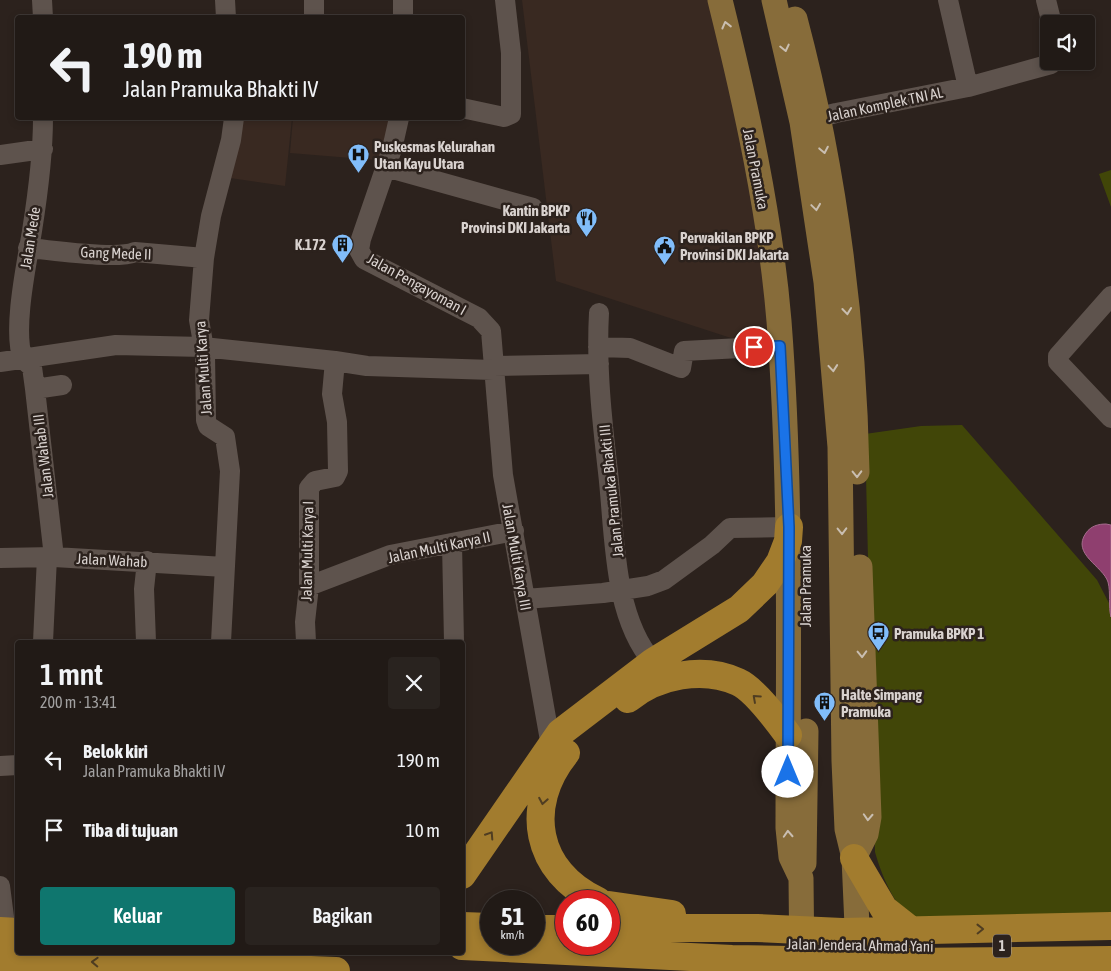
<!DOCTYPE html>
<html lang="id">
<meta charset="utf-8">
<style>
:root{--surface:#211a16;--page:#29231f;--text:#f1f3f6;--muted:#a2a1a1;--line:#3e3835;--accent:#0f766e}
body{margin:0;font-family:"Asap Condensed",sans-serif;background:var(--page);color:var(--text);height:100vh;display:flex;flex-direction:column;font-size:19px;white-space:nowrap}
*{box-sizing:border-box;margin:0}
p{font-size:16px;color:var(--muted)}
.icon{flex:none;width:28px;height:28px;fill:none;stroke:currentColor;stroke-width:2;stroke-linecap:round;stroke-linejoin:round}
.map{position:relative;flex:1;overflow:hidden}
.sheet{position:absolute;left:15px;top:640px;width:450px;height:315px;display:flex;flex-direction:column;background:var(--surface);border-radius:5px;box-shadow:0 2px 8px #0003,0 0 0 1px var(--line)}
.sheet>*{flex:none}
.banner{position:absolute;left:15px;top:15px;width:450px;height:105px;border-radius:5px;box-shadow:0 2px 8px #0003,0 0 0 1px var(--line);background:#211a16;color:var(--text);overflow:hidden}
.fabs{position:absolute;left:1040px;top:15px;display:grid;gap:10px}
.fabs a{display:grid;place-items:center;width:55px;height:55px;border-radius:5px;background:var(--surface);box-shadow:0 2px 8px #0003,0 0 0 1px var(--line);font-size:25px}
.speed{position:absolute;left:480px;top:890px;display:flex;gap:10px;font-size:25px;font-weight:700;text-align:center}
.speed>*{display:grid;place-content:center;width:65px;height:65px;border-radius:50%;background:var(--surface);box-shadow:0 2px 8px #0003,0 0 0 1px var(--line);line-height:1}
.speed small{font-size:12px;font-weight:400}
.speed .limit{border:8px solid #d22;background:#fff;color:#111}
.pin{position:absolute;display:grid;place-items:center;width:42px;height:42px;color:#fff;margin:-21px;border:2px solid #fff;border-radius:50%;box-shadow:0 1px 5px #0007}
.me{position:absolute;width:55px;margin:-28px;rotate:0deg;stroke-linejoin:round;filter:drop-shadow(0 0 4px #0008)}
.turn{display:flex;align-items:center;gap:18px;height:105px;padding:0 25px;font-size:22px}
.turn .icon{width:65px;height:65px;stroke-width:2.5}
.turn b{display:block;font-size:35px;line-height:42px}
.round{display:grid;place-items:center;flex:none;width:52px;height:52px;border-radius:5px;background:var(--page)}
.summary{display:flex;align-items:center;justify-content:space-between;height:85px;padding:0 25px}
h1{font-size:30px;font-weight:600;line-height:38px}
.action{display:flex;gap:10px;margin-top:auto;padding:10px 25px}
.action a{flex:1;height:58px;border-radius:5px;background:var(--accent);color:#fff;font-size:20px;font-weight:600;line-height:58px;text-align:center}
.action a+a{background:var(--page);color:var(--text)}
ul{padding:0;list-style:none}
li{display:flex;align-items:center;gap:15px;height:70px;padding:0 25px}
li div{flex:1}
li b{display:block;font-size:19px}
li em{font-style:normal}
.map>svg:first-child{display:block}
.built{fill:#392921}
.green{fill:#414608}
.water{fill:#8f3f6f;stroke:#a56b8c}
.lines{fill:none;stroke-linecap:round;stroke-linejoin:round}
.minor{stroke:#5e534d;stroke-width:20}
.major{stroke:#876c3a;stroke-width:25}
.highway{stroke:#a27c2e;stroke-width:28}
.oneway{stroke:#c9beb1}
.oneway2{stroke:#4f3d22}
.route-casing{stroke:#114b97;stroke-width:12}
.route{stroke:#1a73e8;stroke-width:9}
.labels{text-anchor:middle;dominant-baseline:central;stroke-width:5;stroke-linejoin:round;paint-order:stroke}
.shield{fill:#2c221d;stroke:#a59d9a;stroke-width:1}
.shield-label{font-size:14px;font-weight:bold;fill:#d9d2cf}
.street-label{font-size:15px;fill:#d9d2cf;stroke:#2c221d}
.poi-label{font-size:15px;font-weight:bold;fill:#d9d2cf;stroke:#2c221d;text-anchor:start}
</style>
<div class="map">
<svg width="1111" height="971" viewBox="0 0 1111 971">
<rect width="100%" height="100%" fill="#2c221d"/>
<path class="built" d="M 522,0 L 720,0 L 780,354 L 556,281 Z
M 241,118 L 292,118 L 285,186 L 230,178 Z
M 293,118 L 392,118 L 388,161 L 290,153 Z"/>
<path class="green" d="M 1111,170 L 1111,207 L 1099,174 Z
M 962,425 L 1097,580 L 1111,607 L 1111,918 L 917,926 C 895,906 883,880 875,852 L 865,434 L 921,426 Z"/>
<path class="water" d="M 1106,524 L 1111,525 L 1111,617 C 1108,606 1111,593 1108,582 C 1103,566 1071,554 1086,533 C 1091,526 1098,524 1106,524 Z"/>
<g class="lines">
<path class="minor" d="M 42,0 L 43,18
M 225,0 L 226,18
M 314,0 L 314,18
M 403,0 L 403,18
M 948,0 L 968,87
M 1046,0 L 1052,24
M 462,108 L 504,117 L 511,114 L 511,53 L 505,0
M 399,118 L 392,149 L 361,239 L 359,250 L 364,259 L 479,318 L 491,331 L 503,475 L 551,746
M 805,121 L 836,113 L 968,87 L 1051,64 L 1053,61
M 0,155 L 43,149
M 386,167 L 533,208
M 28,248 C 52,250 117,260 135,252 L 204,258
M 1111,296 L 1058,356 L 1058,362 L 1111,418
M 599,313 C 596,366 602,420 608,472 C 615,531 612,615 653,662
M 598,347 L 630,348 L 681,368 L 684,351 L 780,346
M 23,359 C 12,331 27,262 32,231 C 38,193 43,156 43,118
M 23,359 L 32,367 L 35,389 L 54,557
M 0,362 L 116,345 L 203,347 L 335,361 L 367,366 L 493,370
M 493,366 L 599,364
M 35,389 L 62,385
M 452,543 L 454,642
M 0,558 L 54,557 L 225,567
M 309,586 L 390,555 L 514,531
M 525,599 L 603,593 L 648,586 L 664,580 L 712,545 L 730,528 L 789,527
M 43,642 L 47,557
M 146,642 L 144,589 L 147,561
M 221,642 L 230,471 L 225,437 L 208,426 L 206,420 L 205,354 L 199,320 L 204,258 L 211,216 L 231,140 L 234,118
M 306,642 L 305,622 L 309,586 L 309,488 L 315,481 L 335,477 L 338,471 L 337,422 L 332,394 L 335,361
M 0,766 L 18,765
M 0,886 L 4,917"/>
<path class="major" d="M 720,0 C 746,105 770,213 779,321 C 792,490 788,659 788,828 L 791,857 L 801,878 L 802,971
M 774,0 L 802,122 L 826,282 L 840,447 L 844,761 L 847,829 L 854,858 L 859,971
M 795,19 C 834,166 854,320 857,472
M 854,858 L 866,834 L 869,817 L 860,567
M 804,863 L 806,731"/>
<path class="highway" d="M 628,699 C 657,675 703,666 738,682 C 754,689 777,720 788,735
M 566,753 C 523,806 535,872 598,901
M 854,858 L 884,909 L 917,935
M 462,875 L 560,733 L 653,662 L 739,609 L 765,584 L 780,562 L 788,541 L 789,527
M 609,905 L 672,914
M 462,926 L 491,927
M 609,928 L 757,928 L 842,932 L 1111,926
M 534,929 L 566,929
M 0,931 L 18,932
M 462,946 L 732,959 L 900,962 L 1111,960
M 0,958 L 336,971"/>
</g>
<defs><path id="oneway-chevron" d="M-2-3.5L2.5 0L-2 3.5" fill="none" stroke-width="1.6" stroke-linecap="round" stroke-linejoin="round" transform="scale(1.25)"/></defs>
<g class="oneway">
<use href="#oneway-chevron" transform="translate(726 25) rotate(-104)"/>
<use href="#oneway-chevron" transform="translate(785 48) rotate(77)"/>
<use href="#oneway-chevron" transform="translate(824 150) rotate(79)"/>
<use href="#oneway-chevron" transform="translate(816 207) rotate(82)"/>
<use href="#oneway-chevron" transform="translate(847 311) rotate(84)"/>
<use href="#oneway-chevron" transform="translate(833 368) rotate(85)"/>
<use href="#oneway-chevron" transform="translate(857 474) rotate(89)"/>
<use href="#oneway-chevron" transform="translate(842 531) rotate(89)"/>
<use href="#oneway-chevron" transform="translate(862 654) rotate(88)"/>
<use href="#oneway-chevron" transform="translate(868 817) rotate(93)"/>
<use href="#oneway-chevron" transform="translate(788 834) rotate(-93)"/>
</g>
<g class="oneway2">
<use href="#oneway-chevron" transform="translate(756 698) rotate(-138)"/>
<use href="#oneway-chevron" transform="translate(543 801) rotate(100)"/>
<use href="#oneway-chevron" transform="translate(490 835) rotate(-57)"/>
<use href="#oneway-chevron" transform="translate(980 929) rotate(-1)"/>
<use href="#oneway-chevron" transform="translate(95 962) rotate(-178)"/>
</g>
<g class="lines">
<defs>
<path id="route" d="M 754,347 L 780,346 L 789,527 L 788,772"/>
</defs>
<use href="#route" class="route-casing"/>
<use href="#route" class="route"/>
</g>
<defs>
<symbol id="hospital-pin" viewBox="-11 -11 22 30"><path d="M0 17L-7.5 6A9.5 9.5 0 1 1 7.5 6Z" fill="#81bdfa" stroke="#2c221d"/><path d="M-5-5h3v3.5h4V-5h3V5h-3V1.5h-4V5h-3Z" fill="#111"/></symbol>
<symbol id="restaurant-pin" viewBox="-11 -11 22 30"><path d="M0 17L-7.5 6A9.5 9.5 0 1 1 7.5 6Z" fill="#81bdfa" stroke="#2c221d"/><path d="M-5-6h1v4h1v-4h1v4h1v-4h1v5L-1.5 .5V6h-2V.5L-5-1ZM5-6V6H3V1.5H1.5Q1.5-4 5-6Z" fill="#111"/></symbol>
<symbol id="building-pin" viewBox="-11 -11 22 30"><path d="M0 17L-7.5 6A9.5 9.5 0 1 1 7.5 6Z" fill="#81bdfa" stroke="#2c221d"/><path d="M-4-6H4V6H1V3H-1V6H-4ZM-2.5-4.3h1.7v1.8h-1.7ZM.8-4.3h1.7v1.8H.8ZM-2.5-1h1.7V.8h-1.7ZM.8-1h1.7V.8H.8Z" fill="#111"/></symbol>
<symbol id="civic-pin" viewBox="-11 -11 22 30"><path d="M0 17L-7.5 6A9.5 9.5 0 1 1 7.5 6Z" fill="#81bdfa" stroke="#2c221d"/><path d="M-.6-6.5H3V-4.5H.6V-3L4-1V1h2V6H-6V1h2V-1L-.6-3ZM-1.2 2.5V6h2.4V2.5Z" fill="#111"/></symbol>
<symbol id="bus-pin" viewBox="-11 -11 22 30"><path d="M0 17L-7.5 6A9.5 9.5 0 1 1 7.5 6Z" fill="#81bdfa" stroke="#2c221d"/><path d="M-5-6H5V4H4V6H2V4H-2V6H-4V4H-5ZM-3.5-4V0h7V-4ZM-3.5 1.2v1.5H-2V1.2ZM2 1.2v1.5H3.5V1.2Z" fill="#111"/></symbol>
</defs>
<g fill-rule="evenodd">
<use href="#hospital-pin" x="346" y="142" width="25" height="34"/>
<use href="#restaurant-pin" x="574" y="206" width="25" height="34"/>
<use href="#building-pin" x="330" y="232" width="25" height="34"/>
<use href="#civic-pin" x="652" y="234" width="25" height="34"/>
<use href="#bus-pin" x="866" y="620" width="25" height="34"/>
<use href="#building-pin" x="812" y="690" width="25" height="34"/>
</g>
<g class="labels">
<rect class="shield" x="993" y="934.5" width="18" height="23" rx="4"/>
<g class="shield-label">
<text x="1002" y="946">1</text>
</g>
<g class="street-label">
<text transform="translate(885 104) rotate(-12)">Jalan Komplek TNI AL</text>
<text transform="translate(756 169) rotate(79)">Jalan Pramuka</text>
<text transform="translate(30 238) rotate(-81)">Jalan Mede</text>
<text transform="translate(116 253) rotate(2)">Gang Mede II</text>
<text transform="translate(417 284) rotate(29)">Jalan Pengayoman I</text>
<text transform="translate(203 368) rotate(-94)">Jalan Multi Karya</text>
<text transform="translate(43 456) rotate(-97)">Jalan Wahab III</text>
<text transform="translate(611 491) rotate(-96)">Jalan Pramuka Bhakti III</text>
<text transform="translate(439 547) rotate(-12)">Jalan Multi Karya II</text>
<text transform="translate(307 551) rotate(-89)">Jalan Multi Karya I</text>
<text transform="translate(517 557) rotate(80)">Jalan Multi Karya III</text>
<text transform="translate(112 560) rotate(3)">Jalan Wahab</text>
<text transform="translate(805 586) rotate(-90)">Jalan Pramuka</text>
<text transform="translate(860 945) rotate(1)">Jalan Jenderal Ahmad Yani</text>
</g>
<g class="poi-label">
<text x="374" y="146">Puskesmas Kelurahan<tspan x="374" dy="17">Utan Kayu Utara</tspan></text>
<text x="570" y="210" text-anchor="end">Kantin BPKP<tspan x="570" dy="17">Provinsi DKI Jakarta</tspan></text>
<text x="680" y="237">Perwakilan BPKP<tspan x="680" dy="17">Provinsi DKI Jakarta</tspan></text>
<text x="326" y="244" text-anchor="end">K.172</text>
<text x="894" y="633">Pramuka BPKP 1</text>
<text x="841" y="694">Halte Simpang<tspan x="841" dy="17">Pramuka</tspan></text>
</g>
</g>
</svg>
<div class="fabs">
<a><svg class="icon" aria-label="sound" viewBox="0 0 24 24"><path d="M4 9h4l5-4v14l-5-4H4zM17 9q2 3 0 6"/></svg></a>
</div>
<div class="speed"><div>51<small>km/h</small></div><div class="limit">60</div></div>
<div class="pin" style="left:754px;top:347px;background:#d93025"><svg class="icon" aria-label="arrive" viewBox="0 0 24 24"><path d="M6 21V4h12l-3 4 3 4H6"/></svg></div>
<svg class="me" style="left:788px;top:772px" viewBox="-20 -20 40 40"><circle r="19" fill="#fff"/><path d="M0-13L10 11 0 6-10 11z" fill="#1a73e8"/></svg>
<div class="banner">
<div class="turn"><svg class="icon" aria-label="left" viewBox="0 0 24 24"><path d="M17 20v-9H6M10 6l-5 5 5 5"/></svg><div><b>190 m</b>Jalan Pramuka Bhakti IV</div></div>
</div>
<section class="sheet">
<div class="summary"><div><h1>1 mnt</h1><p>200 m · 13:41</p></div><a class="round"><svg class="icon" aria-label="close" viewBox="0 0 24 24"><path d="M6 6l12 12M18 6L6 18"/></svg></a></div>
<ul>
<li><svg class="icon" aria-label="left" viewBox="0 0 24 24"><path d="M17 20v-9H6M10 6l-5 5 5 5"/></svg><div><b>Belok kiri</b><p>Jalan Pramuka Bhakti IV</p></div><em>190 m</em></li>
<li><svg class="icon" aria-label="arrive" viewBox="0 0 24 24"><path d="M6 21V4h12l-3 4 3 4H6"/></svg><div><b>Tiba di tujuan</b></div><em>10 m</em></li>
</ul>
<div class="action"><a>Keluar</a><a>Bagikan</a></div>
</section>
</div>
